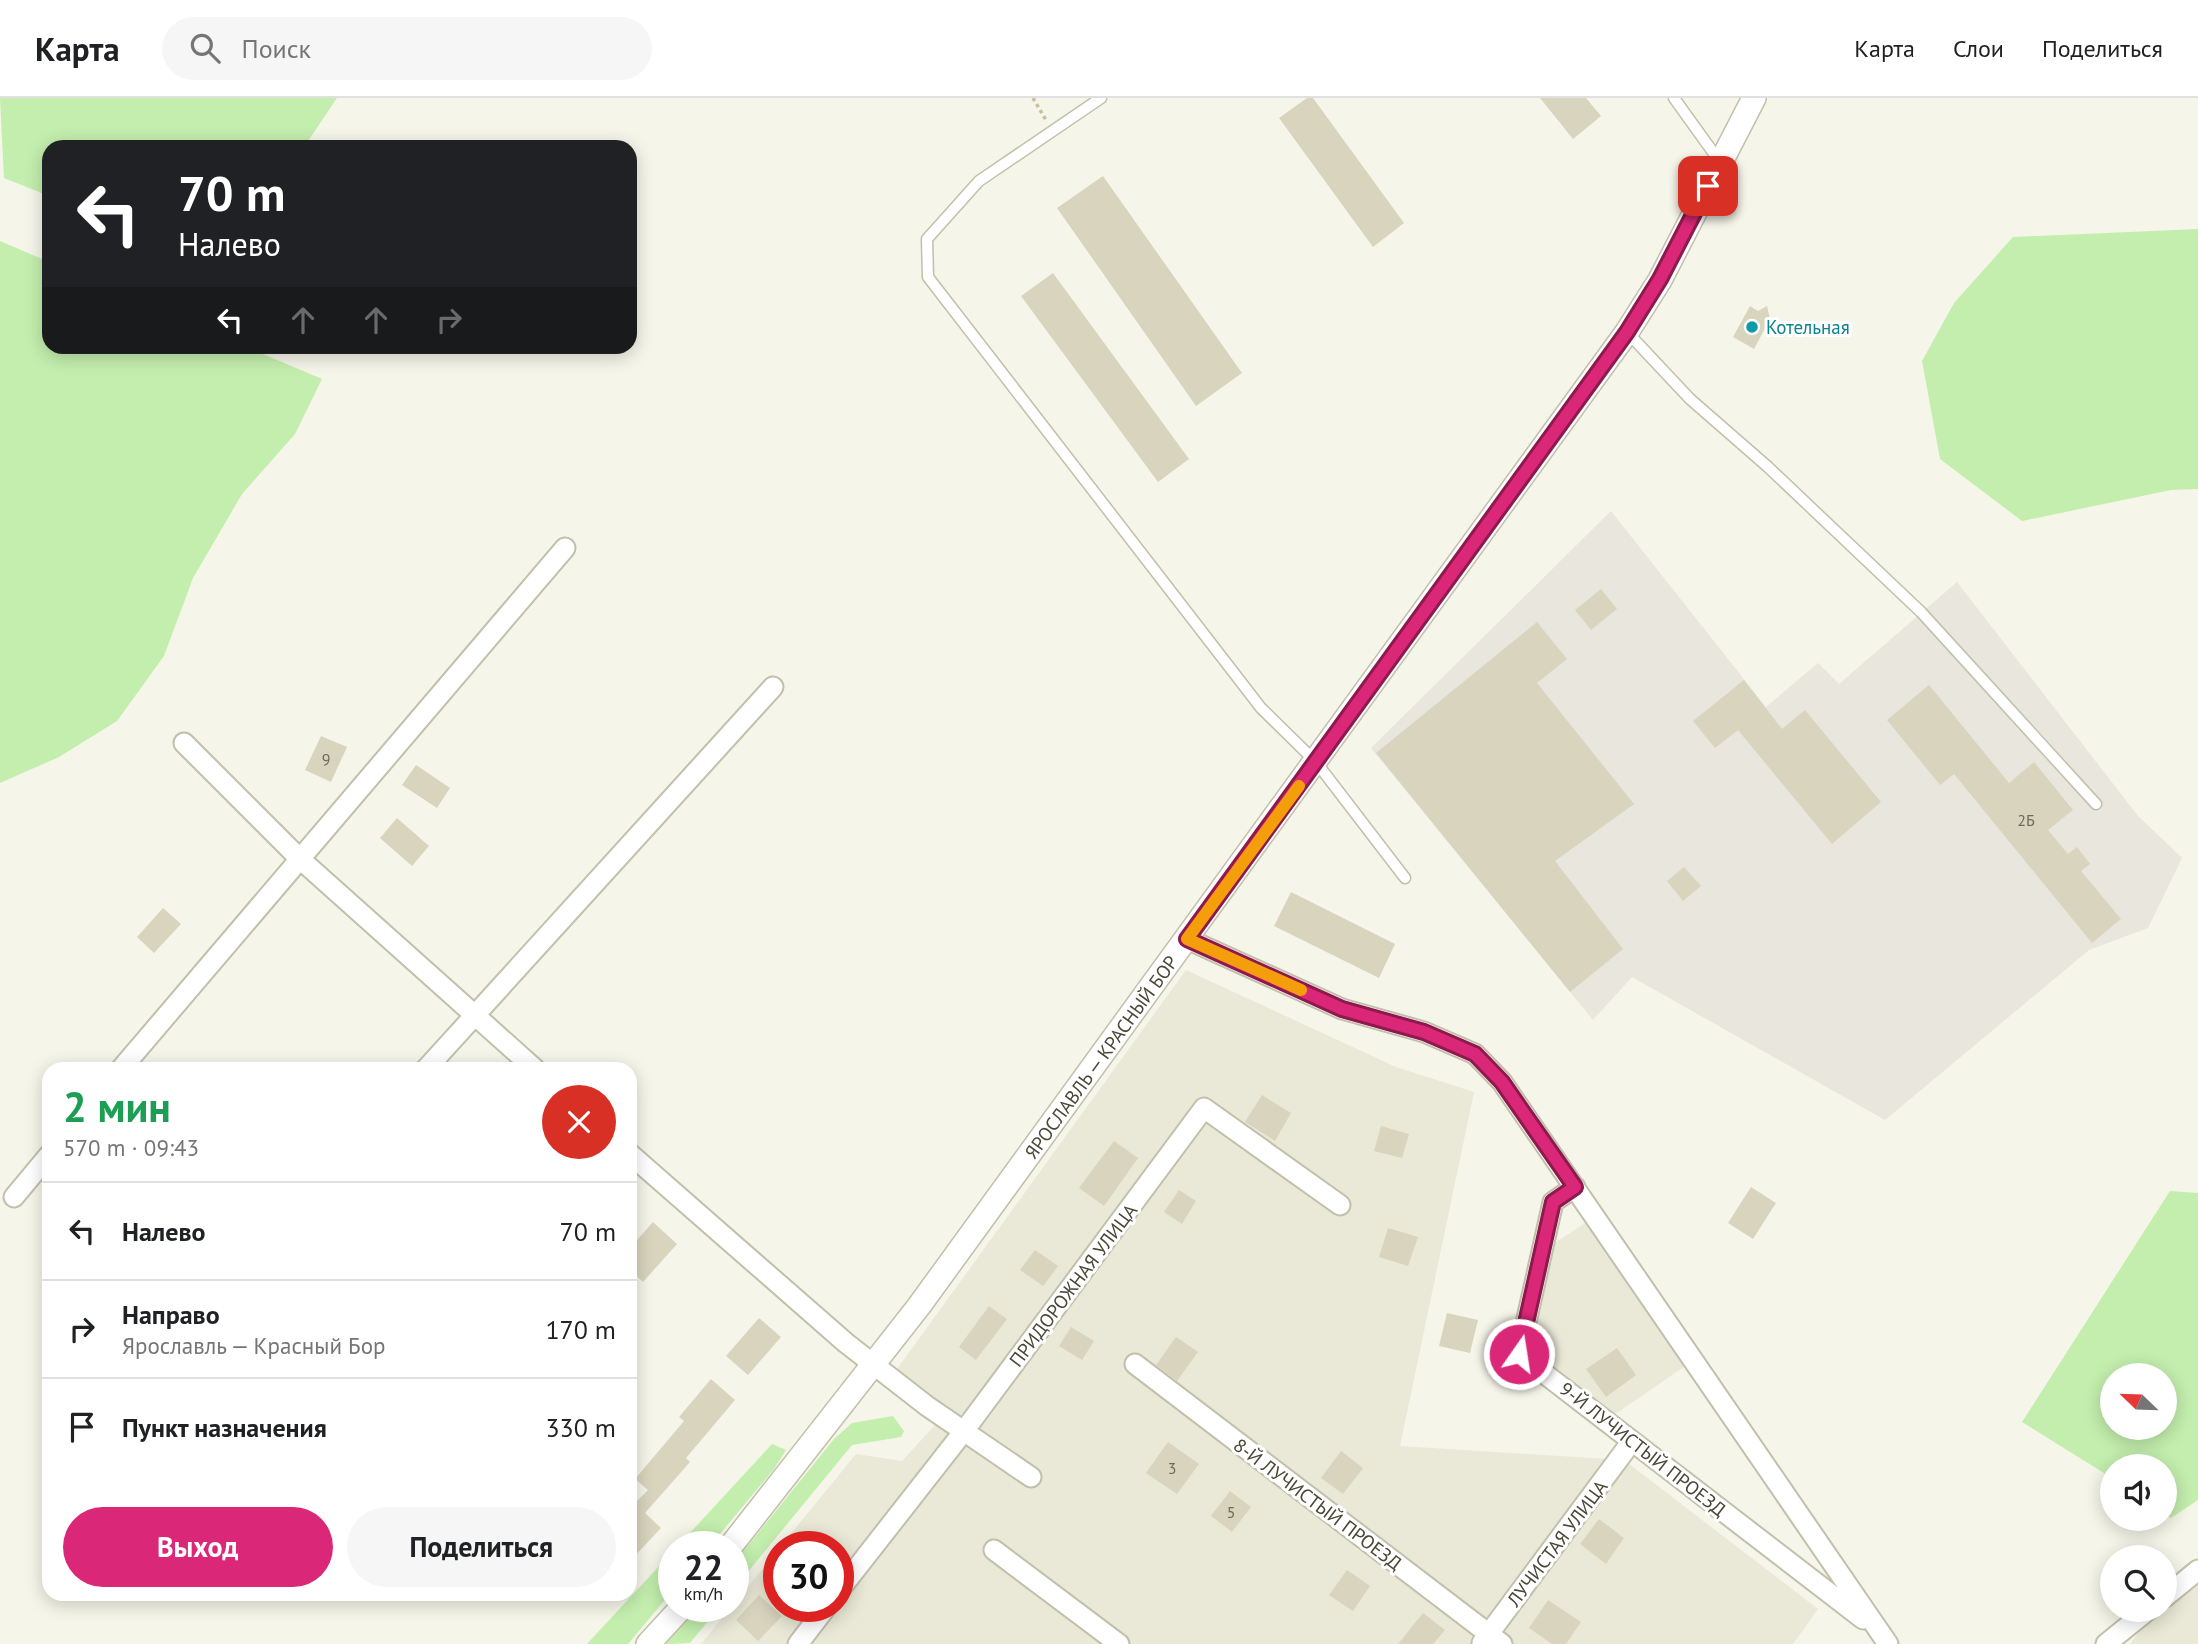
<!DOCTYPE html>
<html lang="ru">
<meta charset="utf-8">
<style>
:root{--surface:#fff;--page:#f6f6f6;--text:#202124;--muted:#757577;--line:#e0e0e0;--accent:#db2777}
body{margin:0;font-family:"PT Sans",sans-serif;background:var(--page);color:var(--text);height:100vh;display:flex;flex-direction:column;font-size:26px;white-space:nowrap}
*{box-sizing:border-box;margin:0}
p{font-size:23px;color:var(--muted)}
.icon{flex:none;width:38px;height:38px;fill:none;stroke:currentColor;stroke-width:2;stroke-linecap:round;stroke-linejoin:round}
.map{position:relative;flex:1;overflow:hidden}
.panel{position:absolute;left:42px;top:964px;width:595px;height:539px;display:flex;flex-direction:column;background:var(--surface);border-radius:21px;box-shadow:0 4px 18px #0003}
.panel>*{flex:none}
.guide{position:absolute;left:42px;top:42px;width:595px;height:214px;border-radius:21px;box-shadow:0 4px 18px #0003;background:#202124;color:#fff;overflow:hidden}
.needle{width:46px;rotate:293deg}
.fabs{position:absolute;left:2100px;top:1265px;display:grid;gap:14px}
.fabs a{display:grid;place-items:center;width:77px;height:77px;border-radius:50%;background:var(--surface);box-shadow:0 4px 18px #0003;font-size:35px}
.speed{position:absolute;left:658px;top:1433px;display:flex;gap:14px;font-size:35px;font-weight:700;text-align:center}
.speed>*{display:grid;place-content:center;width:91px;height:91px;border-radius:50%;background:var(--surface);box-shadow:0 4px 18px #0003;line-height:1}
.speed small{font-size:18px;font-weight:400}
.speed .limit{border:10px solid #d22;background:#fff;color:#111}
.pin{position:absolute;display:grid;place-items:center;width:60px;height:60px;color:#fff;margin:-30px;border-radius:14px;box-shadow:0 4px 10px #0006}
.me{position:absolute;width:77px;margin:-38px;rotate:13deg;stroke-linejoin:round;filter:drop-shadow(0 0 5px #0008)}
.turn{display:flex;align-items:center;gap:24px;height:147px;padding:0 21px;font-size:32px}
.turn .icon{width:91px;height:91px;stroke-width:2.5}
.turn b{display:block;font-size:49px;line-height:60px}
.lanes{display:flex;align-items:center;height:66px;padding:0 21px;background:#0003;justify-content:center;gap:35px;direction:ltr}
.lanes .off{opacity:.35}
.round{display:grid;place-items:center;flex:none;width:74px;height:74px;border-radius:37px;background:var(--page)}
.overview{display:flex;align-items:center;justify-content:space-between;height:119px;padding:0 21px}
h1{font-size:42px;font-weight:800;line-height:52px;color:#1e9e55}
.button{display:flex;gap:14px;margin-top:auto;padding:14px 21px}
.button a{flex:1;height:80px;border-radius:42px;background:var(--accent);color:#fff;font-size:28px;font-weight:800;line-height:80px;text-align:center}
.button a+a{background:var(--page);color:var(--text)}
ul{padding:0;list-style:none}
li{display:flex;align-items:center;gap:21px;height:98px;padding:0 21px;border-top:2px solid var(--line)}
li div{flex:1}
li b{display:block;font-size:26px}
li em{font-style:normal}
header{display:flex;align-items:center;gap:42px;box-sizing:border-box;height:98px;padding:0 35px;background:var(--surface);border-bottom:2px solid var(--line)}
header strong{font-size:33px}
nav{display:flex;gap:38px;margin-inline-start:auto;font-size:24px}
.search{width:490px;height:63px;background:var(--page);display:flex;align-items:center;gap:18px;box-sizing:border-box;padding:0 24px;border-radius:38px;color:var(--muted);font-size:26px}
.map>svg:first-child{display:block}
.residential{fill:#eae8d6}
.industrial{fill:#e8e6dd}
.green{fill:#c3eead;fill-rule:evenodd}
.building{fill:#d9d4bd}
.lines{fill:none;stroke-linecap:round;stroke-linejoin:round}
.service-casing{stroke:#c2bfaa;stroke-width:13}
.minor-casing{stroke:#c2bfaa;stroke-width:23}
.tertiary-casing{stroke:#c2bfaa;stroke-width:26}
.path{stroke:#c6bf99;stroke-width:3.5;stroke-dasharray:3.5 3.5;stroke-linecap:butt}
.service{stroke:#fff;stroke-width:10}
.minor{stroke:#fff;stroke-width:19}
.tertiary{stroke:#fff;stroke-width:23}
.route-casing{stroke:#8e194d;stroke-width:18}
.route{stroke:#db2777;stroke-width:12}
.slow{stroke:#f59e0b;stroke-width:12}
.culture-dot{fill:#0f9aa8;stroke:#fff;stroke-width:2.5}
.labels{text-anchor:middle;dominant-baseline:central;stroke-width:6;stroke-linejoin:round;paint-order:stroke}
.number-label{font-size:16px;fill:#6e6a58}
.culture-label{font-size:19px;fill:#0d838f;stroke:#fff;text-anchor:start}
.street-label{font-size:19px;fill:#4a4736;stroke:#fff}
</style>
<header>
<strong>Карта</strong>
<div class="search"><svg class="icon" aria-label="search" viewBox="0 0 24 24"><circle cx="10" cy="10" r="6"/><path d="M15 15l6 6"/></svg>Поиск</div>
<nav><a>Карта</a><a>Слои</a><a>Поделиться</a></nav>
</header>
<div class="map">
<svg width="2198" height="1546" viewBox="0 0 2198 1546">
<rect width="100%" height="100%" fill="#f6f5e9"/>
<path class="residential" d="M 1186,872 L 1396,969 L 1474,994 L 1400,1348 L 1624,1362 L 1818,1511 L 1793,1546 L 701,1546 L 779,1451 L 779,1508 L 838,1508 L 838,1449 L 780,1449 L 856,1356 L 902,1363 L 935,1327 L 895,1297 L 897,1271 Z
M 1590,1122 L 1688,1266 L 1611,1319 L 1532,1259 L 1553,1146 Z
M 2198,1486 L 2198,1546 L 2130,1546 L 2152,1516 L 2165,1512 L 2165,1507 Z"/>
<path class="industrial" d="M 1611,413 L 1766,609 L 1818,565 L 1839,586 L 1957,484 L 2138,718 L 2182,760 L 2148,830 L 2089,852 L 1885,1022 L 1632,879 L 1593,922 L 1371,650 Z"/>
<path class="green" d="M 0,0 L 337,0 L 304,49 L 49,49 L 49,98 L 4,80 Z
M 2198,131 L 2198,391 L 2171,392 L 2022,423 L 1940,361 L 1922,263 L 1954,205 L 2013,139 Z
M 0,143 L 49,164 L 49,248 L 246,249 L 322,281 L 295,336 L 242,396 L 193,480 L 164,558 L 117,623 L 59,659 L 0,685 Z
M 2170,1093 L 2198,1095 L 2198,1402 L 2171,1420 L 2165,1416 L 2165,1368 L 2112,1368 L 2112,1380 L 2022,1324 ZM 2112,1278 L 2165,1278 L 2165,1330 L 2112,1330 Z
M 893,1318 L 904,1333 L 901,1339 L 852,1347 L 733,1492 L 733,1466 L 834,1341 L 852,1325 Z
M 772,1346 L 786,1352 L 774,1371 L 709,1449 L 677,1449 Z
M 674,1452 L 674,1491 L 628,1546 L 587,1546 Z
M 699,1509 L 720,1509 L 690,1545 L 665,1546 Z"/>
<path class="building" d="M 1307,0 L 1313,0 L 1404,125 L 1373,149 L 1279,20 Z
M 1540,0 L 1586,0 L 1601,18 L 1573,41 Z
M 1103,78 L 1242,275 L 1196,308 L 1057,110 Z
M 1053,175 L 1189,361 L 1158,384 L 1021,198 Z
M 1750,208 L 1758,213 L 1767,208 L 1770,221 L 1754,251 L 1733,239 Z
M 1601,491 L 1617,511 L 1591,532 L 1575,512 Z
M 1537,524 L 1567,561 L 1537,585 L 1634,706 L 1555,763 L 1623,851 L 1570,894 L 1376,655 Z
M 1744,582 L 1782,631 L 1805,612 L 1881,704 L 1832,746 L 1738,632 L 1715,650 L 1693,623 Z
M 1929,587 L 2009,685 L 2034,664 L 2073,712 L 2048,732 L 2068,756 L 2077,749 L 2090,766 L 2081,773 L 2121,821 L 2092,845 L 1954,676 L 1940,687 L 1887,622 Z
M 321,638 L 347,649 L 331,684 L 305,672 Z
M 416,667 L 450,690 L 437,710 L 402,687 Z
M 397,720 L 429,748 L 412,768 L 380,740 Z
M 1684,769 L 1701,788 L 1683,803 L 1667,783 Z
M 1291,794 L 1395,846 L 1379,880 L 1274,828 Z
M 163,810 L 181,826 L 154,855 L 137,839 Z
M 1262,997 L 1291,1015 L 1275,1043 L 1245,1024 Z
M 1381,1028 L 1409,1036 L 1402,1060 L 1374,1053 Z
M 1114,1043 L 1138,1060 L 1104,1108 L 1079,1090 Z
M 1751,1089 L 1776,1105 L 1753,1141 L 1728,1125 Z
M 1179,1092 L 1196,1103 L 1182,1126 L 1164,1114 Z
M 653,1124 L 677,1146 L 643,1184 L 630,1172 L 630,1150 Z
M 1388,1130 L 1418,1139 L 1408,1168 L 1379,1159 Z
M 1035,1152 L 1058,1168 L 1043,1188 L 1020,1172 Z
M 989,1208 L 1007,1221 L 976,1262 L 959,1249 Z
M 1447,1215 L 1478,1222 L 1470,1255 L 1439,1248 Z
M 759,1220 L 781,1239 L 748,1277 L 726,1258 Z
M 1071,1229 L 1094,1243 L 1082,1262 L 1059,1248 Z
M 1176,1239 L 1198,1254 L 1177,1283 L 1156,1267 Z
M 1617,1250 L 1636,1277 L 1606,1299 L 1586,1271 Z
M 711,1281 L 735,1302 L 686,1360 L 690,1364 L 645,1415 L 661,1430 L 630,1463 L 630,1401 L 635,1405 L 648,1392 L 635,1381 L 684,1323 L 679,1319 Z
M 1168,1344 L 1199,1366 L 1177,1396 L 1146,1375 Z
M 1341,1353 L 1363,1370 L 1343,1396 L 1321,1380 Z
M 1230,1393 L 1251,1409 L 1232,1434 L 1211,1418 Z
M 1599,1421 L 1624,1440 L 1606,1466 L 1580,1446 Z
M 1347,1472 L 1370,1488 L 1353,1513 L 1329,1497 Z
M 759,1497 L 782,1518 L 758,1543 L 736,1522 Z
M 1548,1502 L 1581,1524 L 1566,1546 L 1552,1546 L 1529,1530 Z
M 1423,1515 L 1445,1532 L 1433,1546 L 1398,1546 Z"/>
<g class="lines">
<defs>
<path id="service" d="M 1101,0 L 979,83 L 927,141 L 928,179 L 1261,610 L 1316,664 L 1405,780
M 1674,0 L 1720,64
M 1628,235 L 1690,301 L 1768,369 L 1921,514 L 2096,706"/>
<path id="minor" d="M 184,645 L 299,760 L 535,971
M 1187,841 L 1342,911 L 1424,934 L 1475,956 L 1502,984 L 1888,1546
M 121,971 L 565,450
M 426,971 L 773,589
M 630,1056 L 846,1245 L 927,1308 L 1031,1379
M 1575,1089 L 1553,1104 L 1519,1256 L 1863,1521
M 14,1099 L 49,1057
M 1135,1266 L 1502,1546
M 994,1452 L 1119,1546
M 838,1494 L 964,1333 L 1204,1010 L 1340,1107
M 2165,1499 L 2198,1472
M 1482,1545 L 1632,1343
M 798,1546 L 827,1508
M 2106,1546 L 2148,1512"/>
<path id="tertiary" d="M 730,1449 L 919,1208 L 1627,234 L 1660,182 L 1754,0
M 648,1546 L 683,1508"/>
</defs>
<use href="#service" class="service-casing"/>
<use href="#minor" class="minor-casing"/>
<use href="#tertiary" class="tertiary-casing"/>
<path class="path" d="M 1033,0 L 1046,22"/>
<use href="#service" class="service"/>
<use href="#minor" class="minor"/>
<use href="#tertiary" class="tertiary"/>
</g>
<g class="lines">
<defs>
<path id="route" d="M 1519,1256 L 1553,1104 L 1575,1089 L 1502,984 L 1475,956 L 1424,934 L 1342,911 L 1187,841 L 1627,234 L 1660,181 L 1708,88"/>
</defs>
<use href="#route" class="route-casing"/>
<use href="#route" class="route"/>
<path class="slow" d="M 1299,688 L 1187,841 L 1301,892"/>
</g>
<circle class="culture-dot" cx="1752" cy="229" r="7"/>
<g class="labels">
<g class="number-label">
<text x="326" y="661">9</text>
<text x="2026" y="722">2Б</text>
<text x="1172" y="1370">3</text>
<text x="1231" y="1414">5</text>
</g>
<g class="culture-label">
<text x="1766" y="229">Котельная</text>
</g>
<g class="street-label">
<text transform="translate(1101 959) rotate(-54)">ЯРОСЛАВЛЬ — КРАСНЫЙ БОР</text>
<text transform="translate(1073 1187) rotate(-53)">ПРИДОРОЖНАЯ УЛИЦА</text>
<text transform="translate(1643 1351) rotate(38)">9-Й ЛУЧИСТЫЙ ПРОЕЗД</text>
<text transform="translate(1318 1406) rotate(37)">8-Й ЛУЧИСТЫЙ ПРОЕЗД</text>
<text transform="translate(1557 1445) rotate(-53)">ЛУЧИСТАЯ УЛИЦА</text>
</g>
</g>
</svg>
<div class="fabs">
<a><svg class="needle" viewBox="-14 -14 28 28"><path d="M0-13l5 13h-10z" fill="#e53935"/><path d="M0 13l5-13h-10z" fill="#757577"/></svg></a>
<a><svg class="icon" aria-label="sound" viewBox="0 0 24 24"><path d="M4 9h4l5-4v14l-5-4H4zM17 9q2 3 0 6"/></svg></a>
<a><svg class="icon" aria-label="search" viewBox="0 0 24 24"><circle cx="10" cy="10" r="6"/><path d="M15 15l6 6"/></svg></a>
</div>
<div class="speed"><div>22<small>km/h</small></div><div class="limit">30</div></div>
<div class="pin" style="left:1708px;top:88px;background:#d93025"><svg class="icon" aria-label="arrive" viewBox="0 0 24 24"><path d="M6 21V4h12l-3 4 3 4H6"/></svg></div>
<svg class="me" style="left:1519px;top:1256px" viewBox="-20 -20 40 40"><circle r="17" fill="#db2777" stroke="#fff" stroke-width="3"/><path d="M0-11L8 9 0 5-8 9z" fill="#fff"/></svg>
<div class="guide">
<div class="turn"><svg class="icon" aria-label="left" viewBox="0 0 24 24"><path d="M17 20v-9H6M10 6l-5 5 5 5"/></svg><div><b>70 m</b>Налево</div></div>
<div class="lanes"><svg class="icon" aria-label="left" viewBox="0 0 24 24"><path d="M17 20v-9H6M10 6l-5 5 5 5"/></svg><svg class="icon off" aria-label="ahead" viewBox="0 0 24 24"><path d="M12 20V5M6 11l6-6 6 6"/></svg><svg class="icon off" aria-label="ahead" viewBox="0 0 24 24"><path d="M12 20V5M6 11l6-6 6 6"/></svg><svg class="icon off" aria-label="right" viewBox="0 0 24 24"><path d="M7 20v-9h11M14 6l5 5-5 5"/></svg></div>
</div>
<section class="panel">
<div class="overview"><div><h1>2 мин</h1><p>570 m · 09:43</p></div><a class="round" style="background:#d93025;color:#fff"><svg class="icon" aria-label="close" viewBox="0 0 24 24"><path d="M6 6l12 12M18 6L6 18"/></svg></a></div>
<ul>
<li><svg class="icon" aria-label="left" viewBox="0 0 24 24"><path d="M17 20v-9H6M10 6l-5 5 5 5"/></svg><div><b>Налево</b></div><em>70 m</em></li>
<li><svg class="icon" aria-label="right" viewBox="0 0 24 24"><path d="M7 20v-9h11M14 6l5 5-5 5"/></svg><div><b>Направо</b><p>Ярославль — Красный Бор</p></div><em>170 m</em></li>
<li><svg class="icon" aria-label="arrive" viewBox="0 0 24 24"><path d="M6 21V4h12l-3 4 3 4H6"/></svg><div><b>Пункт назначения</b></div><em>330 m</em></li>
</ul>
<div class="button"><a>Выход</a><a>Поделиться</a></div>
</section>
</div>
